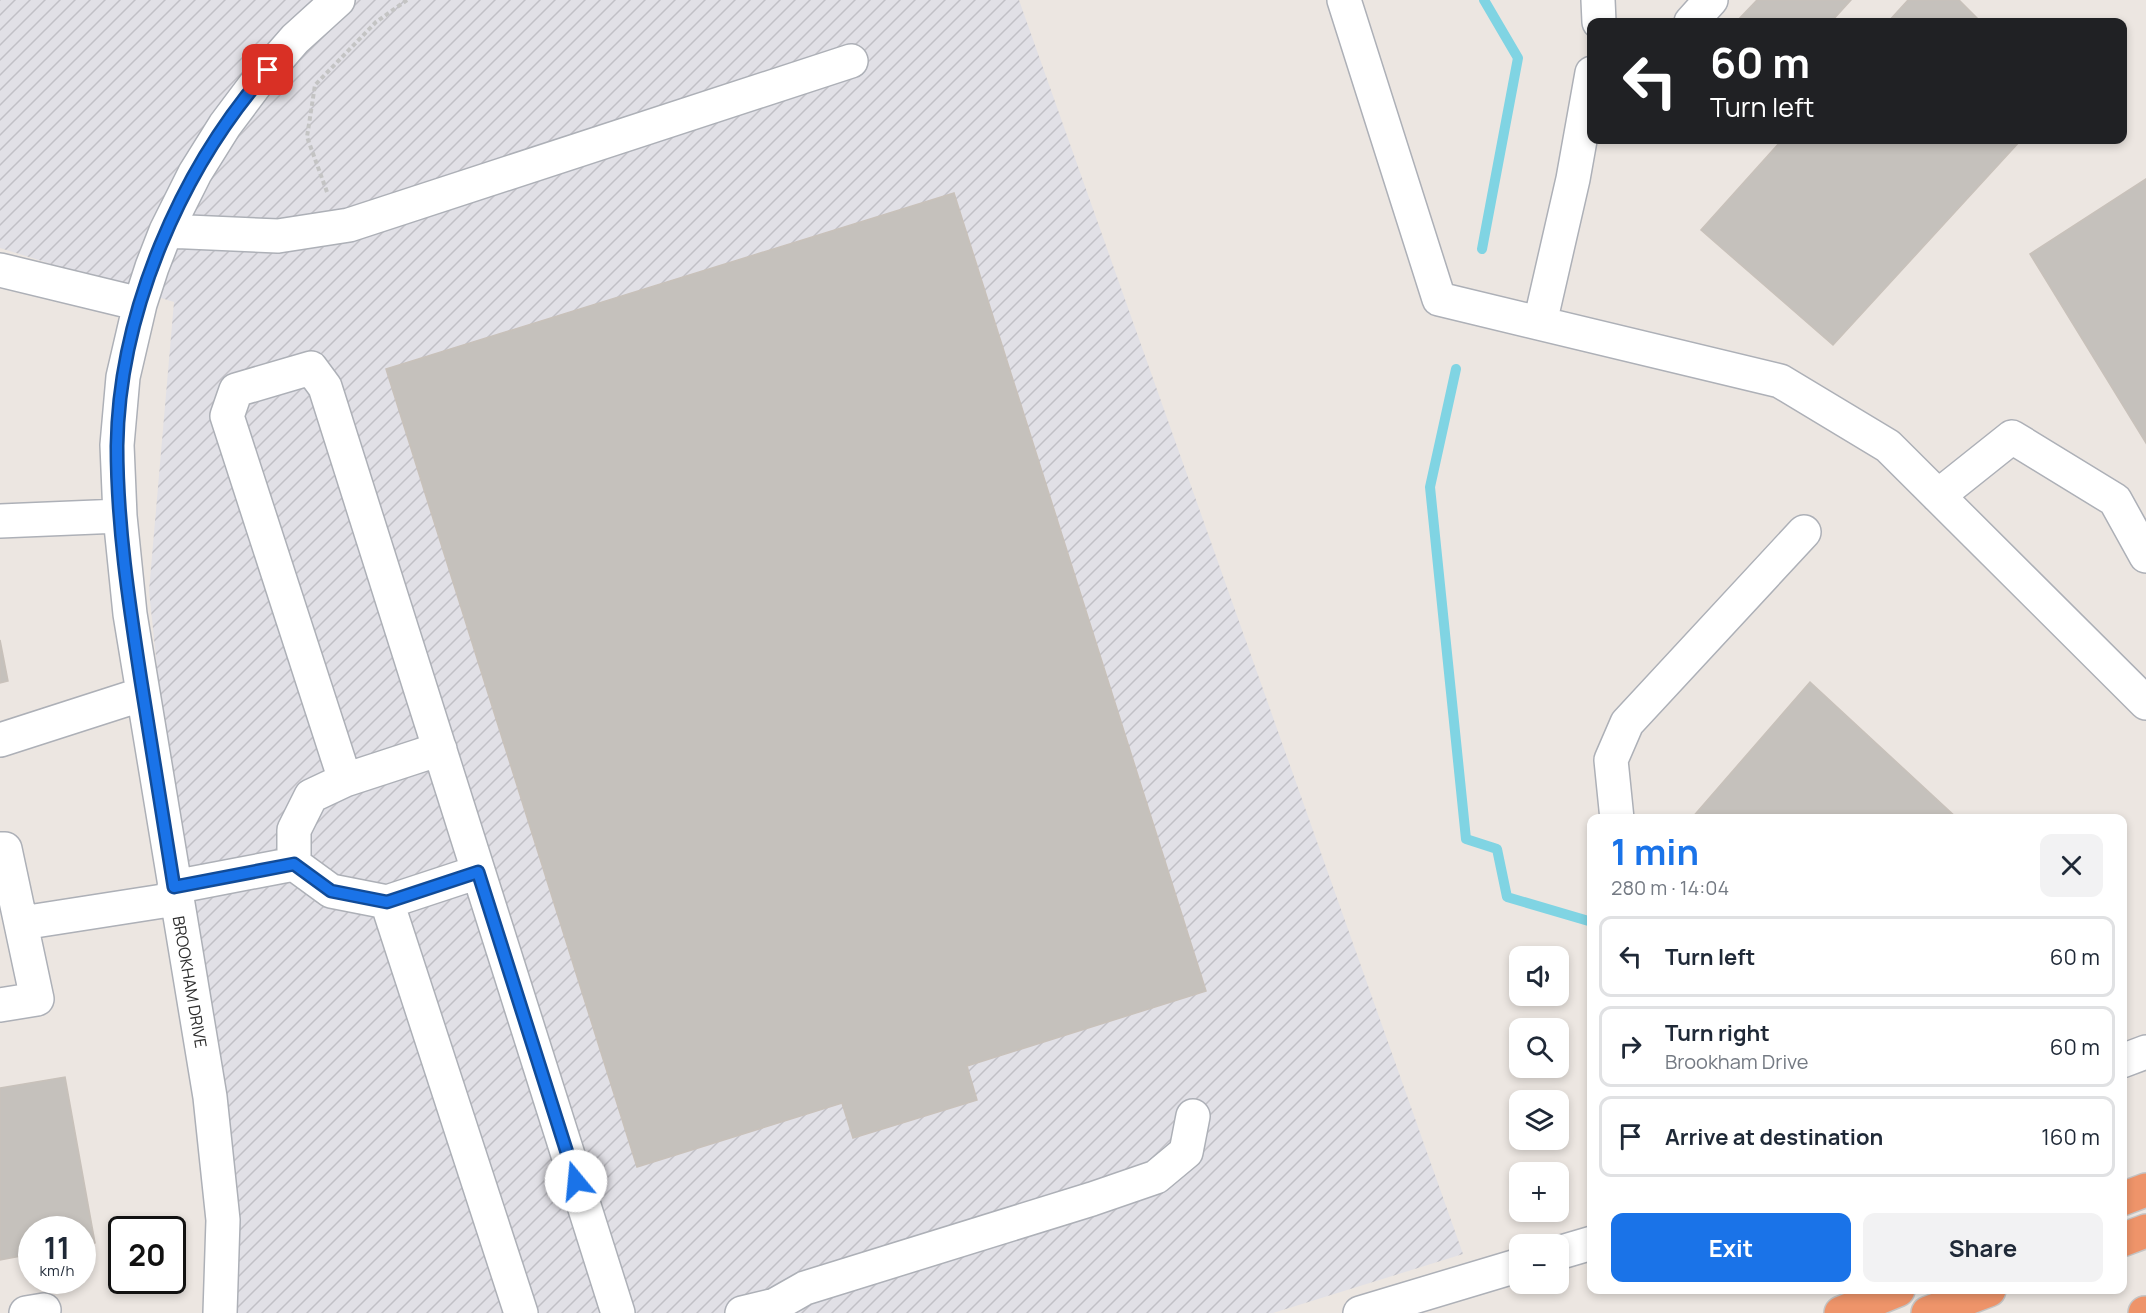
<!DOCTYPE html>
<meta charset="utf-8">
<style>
:root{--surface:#fff;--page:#f2f2f3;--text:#1f2937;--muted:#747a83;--line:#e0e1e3;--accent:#1a73e8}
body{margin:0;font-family:Manrope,sans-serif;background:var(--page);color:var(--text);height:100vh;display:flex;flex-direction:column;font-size:22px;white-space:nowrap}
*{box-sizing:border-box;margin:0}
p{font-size:20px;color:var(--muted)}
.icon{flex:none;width:33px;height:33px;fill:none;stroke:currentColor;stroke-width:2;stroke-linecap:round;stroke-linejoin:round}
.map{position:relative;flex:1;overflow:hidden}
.details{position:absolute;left:1587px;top:814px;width:540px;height:480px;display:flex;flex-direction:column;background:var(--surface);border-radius:12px;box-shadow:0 3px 9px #0003}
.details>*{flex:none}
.banner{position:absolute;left:1587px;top:18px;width:540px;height:126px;border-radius:12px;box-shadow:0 3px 9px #0003;background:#202124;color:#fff;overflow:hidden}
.buttons{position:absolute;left:1509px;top:946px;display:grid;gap:12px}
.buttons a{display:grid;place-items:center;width:60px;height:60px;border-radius:12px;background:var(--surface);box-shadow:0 3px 9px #0003;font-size:30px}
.speed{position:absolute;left:18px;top:1216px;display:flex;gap:12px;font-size:30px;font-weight:700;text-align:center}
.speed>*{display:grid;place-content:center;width:78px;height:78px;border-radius:50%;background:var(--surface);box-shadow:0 3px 9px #0003;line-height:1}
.speed small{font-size:15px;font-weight:400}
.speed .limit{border:3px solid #111;border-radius:9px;background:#fff;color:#111}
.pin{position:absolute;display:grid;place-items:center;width:51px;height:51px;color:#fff;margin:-26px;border-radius:12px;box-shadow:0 3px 9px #0006}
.me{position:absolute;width:66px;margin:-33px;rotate:343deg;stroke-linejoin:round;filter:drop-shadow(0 0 4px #0008)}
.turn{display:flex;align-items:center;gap:21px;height:126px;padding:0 24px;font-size:27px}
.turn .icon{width:78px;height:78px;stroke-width:2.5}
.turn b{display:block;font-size:42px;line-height:51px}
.round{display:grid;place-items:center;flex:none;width:63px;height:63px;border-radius:12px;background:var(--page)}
.headline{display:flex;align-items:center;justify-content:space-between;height:102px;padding:0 24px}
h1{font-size:36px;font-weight:700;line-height:45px;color:var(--accent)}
.action{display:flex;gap:12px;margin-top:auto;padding:12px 24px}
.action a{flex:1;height:69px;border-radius:12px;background:var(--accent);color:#fff;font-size:24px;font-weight:700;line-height:69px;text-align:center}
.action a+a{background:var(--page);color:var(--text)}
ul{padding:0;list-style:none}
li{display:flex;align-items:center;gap:18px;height:81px;margin:0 12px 9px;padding:0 12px;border:3px solid var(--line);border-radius:12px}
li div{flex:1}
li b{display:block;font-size:22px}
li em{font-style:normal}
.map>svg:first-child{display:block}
.industrial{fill:url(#industrial-furrows)}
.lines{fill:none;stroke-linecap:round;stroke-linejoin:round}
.stream{stroke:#80d4e3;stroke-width:10}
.building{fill:#c5c1bc;stroke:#c8c1ba;stroke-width:1.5}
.minor-casing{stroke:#adb0b7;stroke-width:36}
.highway-casing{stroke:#c4c4c4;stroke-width:36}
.path{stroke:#c4c4c4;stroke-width:4;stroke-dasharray:4.5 3;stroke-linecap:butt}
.minor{stroke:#fff;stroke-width:33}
.highway{stroke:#ee946a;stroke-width:33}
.route-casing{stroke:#114b97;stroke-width:15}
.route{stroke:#1a73e8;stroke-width:10}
.labels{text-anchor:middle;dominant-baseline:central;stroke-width:4.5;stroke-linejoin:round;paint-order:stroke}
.street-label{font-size:16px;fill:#2d2d2d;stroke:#fff}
</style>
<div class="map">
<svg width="2146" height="1313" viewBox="0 0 2146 1313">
<defs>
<pattern id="industrial-furrows" width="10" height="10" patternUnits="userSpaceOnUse" patternTransform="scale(1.5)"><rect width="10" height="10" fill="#e1e0e6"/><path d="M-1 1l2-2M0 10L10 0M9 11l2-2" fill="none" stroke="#c1c0c6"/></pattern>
</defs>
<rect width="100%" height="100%" fill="#ece6e1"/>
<path class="industrial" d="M 0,0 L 1019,0 L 1463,1254 L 1273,1313 L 225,1313 L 149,591 L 174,302 L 0,248 Z"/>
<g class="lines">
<path class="stream" d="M 1482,249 L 1518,58 L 1484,0
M 1456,369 L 1430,487 L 1466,839 L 1497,849 L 1507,897 L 1592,922"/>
</g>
<path class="building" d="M 1757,0 L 1851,0 L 1831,22 L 1736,22 Z
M 1908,0 L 1959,0 L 1981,22 L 1888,22 Z
M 1782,140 L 2021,140 L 1833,345 L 1701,230 Z
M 2146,179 L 2146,443 L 2030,254 Z
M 954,193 L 1206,991 L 967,1066 L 977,1100 L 853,1138 L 842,1103 L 637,1167 L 386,369 Z
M 0,640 L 8,681 L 0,683 Z
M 1810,682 L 1958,819 L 1691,819 Z
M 65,1077 L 95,1243 L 82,1245 L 82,1230 L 32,1230 L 32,1254 L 0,1260 L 0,1088 Z"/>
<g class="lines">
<defs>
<path id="minor" d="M 1344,0 L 1439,299 L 1780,381 L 1888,446 L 2146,703
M 1598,0 L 1599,22
M 1691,22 L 1711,0
M 166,231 L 278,236 L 349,225 L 851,61
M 0,270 L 140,304
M 1540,323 L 1573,179 L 1592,73
M 1938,496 L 2012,437 L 2115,500 L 2146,556
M 0,521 L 120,516
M 0,740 L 143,694
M 345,780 L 440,749
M 1617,819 L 1611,760 L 1627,723 L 1804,532
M 0,849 L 5,849 L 37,999 L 0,1005
M 294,864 L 294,830 L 311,796 L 345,780 L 227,416 L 236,390 L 311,368 L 325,387 L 618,1313
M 174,887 L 294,864 L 331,891 L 387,902 L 521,1313
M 387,902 L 478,872
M 22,923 L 176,899
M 2122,1061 L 2146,1052
M 1558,1253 L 1592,1243
M 26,1313 L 44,1310
M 220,1313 L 223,1220 L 210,1097 L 130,614 L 120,516 L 117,445 L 123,377 L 140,304 L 152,267 L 166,231 L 195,173 L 225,125 L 255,85 L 295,39 L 338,0
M 742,1313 L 775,1305
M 774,1313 L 775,1305 L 805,1288 L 1092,1199 L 1156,1177 L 1186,1152 L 1193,1116
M 1360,1313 L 1520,1265"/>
<path id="highway" d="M 2122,1199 L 2146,1190
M 2122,1240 L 2146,1231
M 1841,1313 L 1898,1290
M 1928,1313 L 1989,1290
M 2145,1313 L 2146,1313"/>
</defs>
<use href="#minor" class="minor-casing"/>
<use href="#highway" class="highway-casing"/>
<path class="path" d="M 327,192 L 307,137 L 315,85 L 376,22 L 407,0"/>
<use href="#minor" class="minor"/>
<use href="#highway" class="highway"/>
</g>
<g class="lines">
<defs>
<path id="route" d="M 268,70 C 181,169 119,312 117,446 C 117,525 129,603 141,681 C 152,750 163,819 174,887 L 294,864 L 331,891 L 387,902 L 478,872 L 576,1181"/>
</defs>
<use href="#route" class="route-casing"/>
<use href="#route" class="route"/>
</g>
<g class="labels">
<g class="street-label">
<text transform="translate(190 982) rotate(80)">BROOKHAM DRIVE</text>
</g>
</g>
</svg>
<div class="buttons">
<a><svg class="icon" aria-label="sound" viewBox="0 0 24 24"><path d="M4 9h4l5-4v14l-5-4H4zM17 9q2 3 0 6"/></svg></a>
<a><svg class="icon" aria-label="search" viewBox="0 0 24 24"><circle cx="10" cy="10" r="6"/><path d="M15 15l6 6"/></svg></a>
<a><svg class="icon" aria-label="layers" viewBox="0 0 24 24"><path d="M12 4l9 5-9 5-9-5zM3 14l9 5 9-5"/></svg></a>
<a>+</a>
<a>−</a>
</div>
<div class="speed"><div>11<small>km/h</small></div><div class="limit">20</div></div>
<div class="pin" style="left:268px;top:70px;background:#d93025"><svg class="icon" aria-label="arrive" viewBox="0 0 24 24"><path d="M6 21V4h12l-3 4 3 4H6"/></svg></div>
<svg class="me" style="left:576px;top:1181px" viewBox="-20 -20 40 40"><circle r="19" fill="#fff"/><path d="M0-13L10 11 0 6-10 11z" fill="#1a73e8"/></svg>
<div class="banner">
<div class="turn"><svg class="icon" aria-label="left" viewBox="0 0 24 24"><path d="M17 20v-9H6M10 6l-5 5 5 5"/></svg><div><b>60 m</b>Turn left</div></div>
</div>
<section class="details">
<div class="headline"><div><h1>1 min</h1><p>280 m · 14:04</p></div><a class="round"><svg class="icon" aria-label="close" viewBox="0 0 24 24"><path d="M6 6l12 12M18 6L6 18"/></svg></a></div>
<ul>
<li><svg class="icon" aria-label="left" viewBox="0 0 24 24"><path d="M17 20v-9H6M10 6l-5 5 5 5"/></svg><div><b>Turn left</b></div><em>60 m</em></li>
<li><svg class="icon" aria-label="right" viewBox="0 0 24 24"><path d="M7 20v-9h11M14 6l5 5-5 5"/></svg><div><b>Turn right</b><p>Brookham Drive</p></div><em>60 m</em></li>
<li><svg class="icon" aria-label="arrive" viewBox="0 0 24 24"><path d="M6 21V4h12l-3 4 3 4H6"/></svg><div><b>Arrive at destination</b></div><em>160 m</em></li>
</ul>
<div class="action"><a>Exit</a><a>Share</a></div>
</section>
</div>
